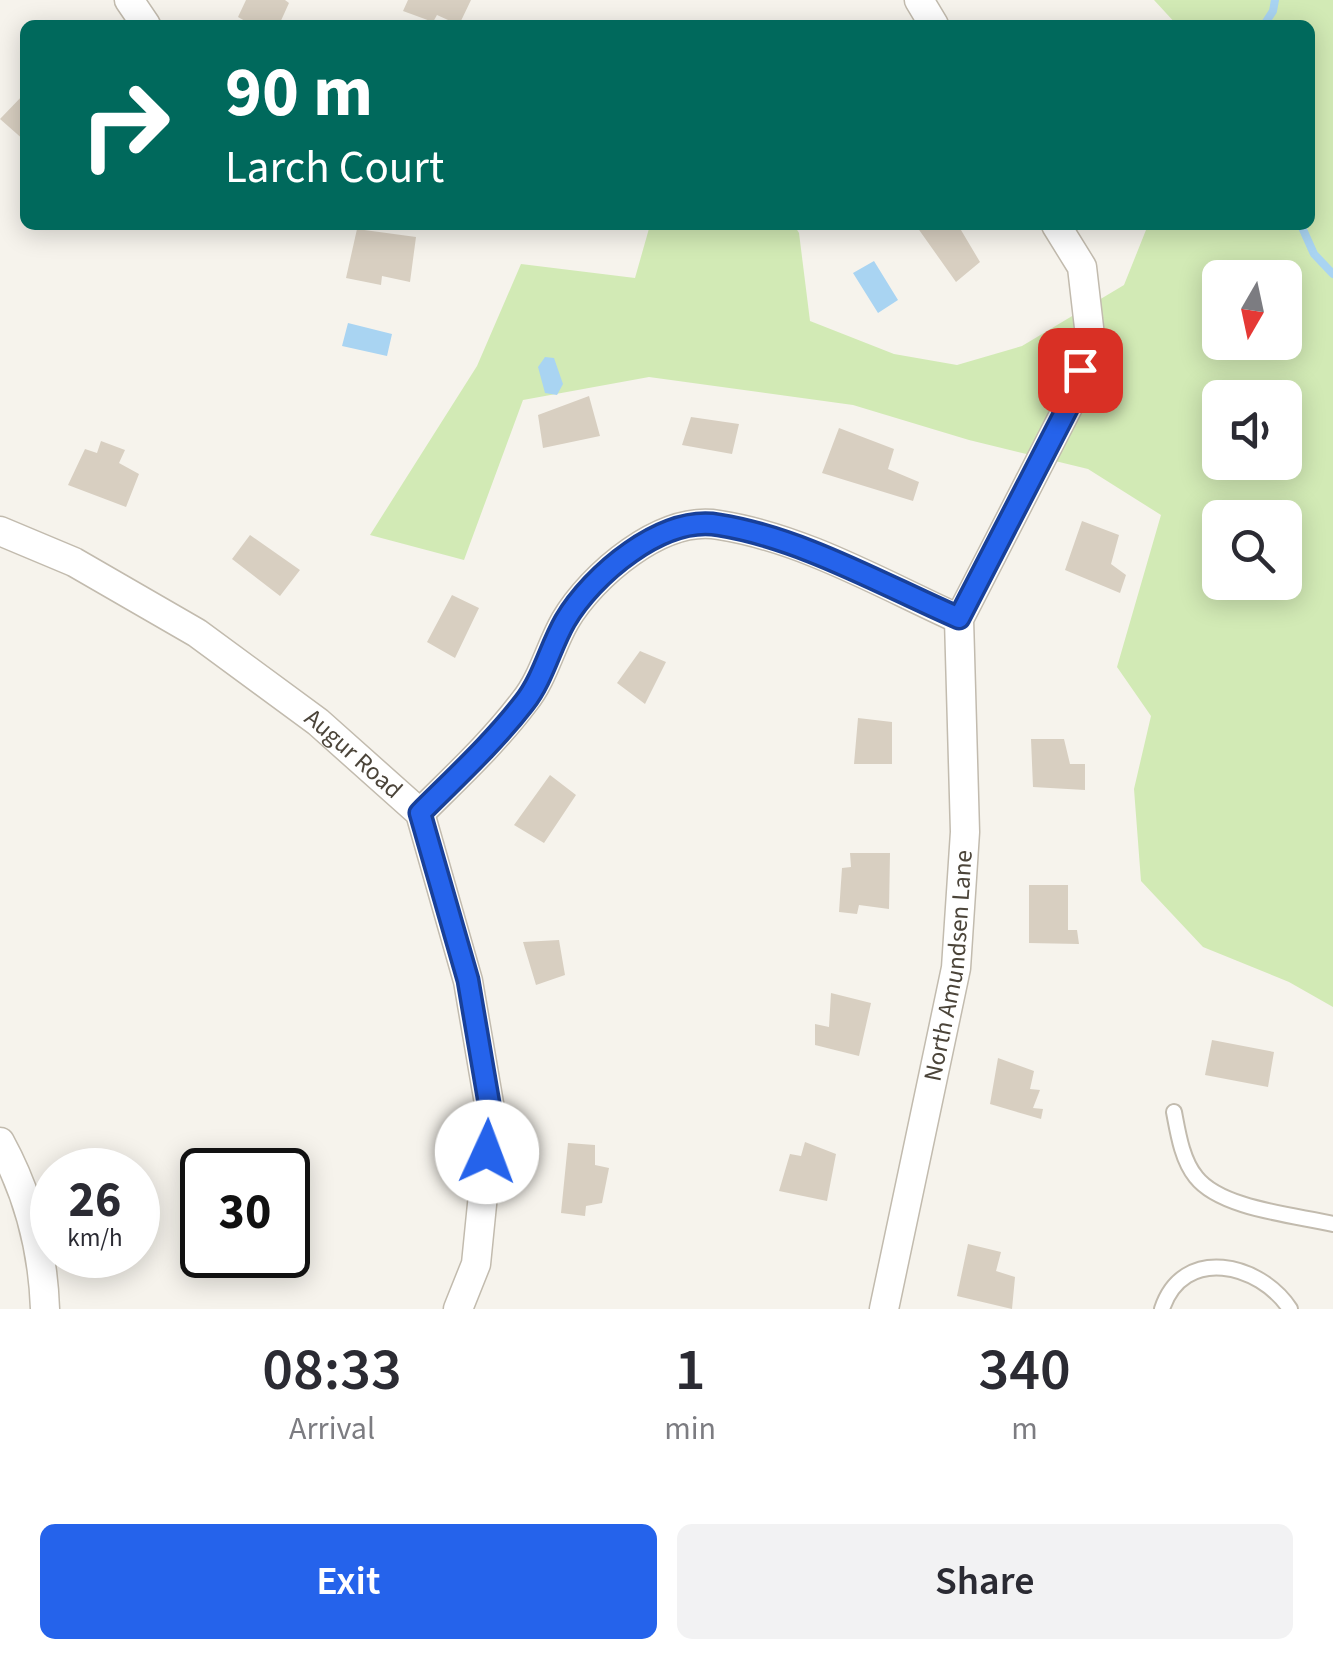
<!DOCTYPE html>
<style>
:root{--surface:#fff;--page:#f2f2f3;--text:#2b2b33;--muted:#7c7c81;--accent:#2563eb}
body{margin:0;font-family:"Source Sans 3",sans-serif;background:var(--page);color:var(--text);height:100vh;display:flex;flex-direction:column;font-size:38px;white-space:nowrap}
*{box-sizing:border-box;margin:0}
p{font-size:32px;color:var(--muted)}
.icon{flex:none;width:55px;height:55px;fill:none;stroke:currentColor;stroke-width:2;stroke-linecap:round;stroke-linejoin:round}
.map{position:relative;height:1309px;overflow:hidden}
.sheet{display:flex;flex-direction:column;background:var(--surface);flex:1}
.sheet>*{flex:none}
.banner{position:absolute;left:20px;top:20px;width:1295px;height:210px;border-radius:15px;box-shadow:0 5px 25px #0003;background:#00695c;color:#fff;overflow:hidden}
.needle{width:65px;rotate:189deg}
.tools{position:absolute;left:1202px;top:260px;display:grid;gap:20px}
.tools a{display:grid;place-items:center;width:100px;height:100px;border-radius:15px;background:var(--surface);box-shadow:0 5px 25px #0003;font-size:50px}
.speed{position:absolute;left:30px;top:1148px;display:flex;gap:20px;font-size:50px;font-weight:700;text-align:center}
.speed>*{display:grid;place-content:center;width:130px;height:130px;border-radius:50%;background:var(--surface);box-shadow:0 5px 25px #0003;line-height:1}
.speed small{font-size:25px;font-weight:400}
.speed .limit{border:5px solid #111;border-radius:15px;background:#fff;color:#111}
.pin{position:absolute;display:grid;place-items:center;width:85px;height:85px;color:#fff;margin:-42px;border-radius:20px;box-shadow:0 5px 15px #0006}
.me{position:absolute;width:110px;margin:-55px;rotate:2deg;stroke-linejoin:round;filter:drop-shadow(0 0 8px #0008)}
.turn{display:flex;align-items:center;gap:35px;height:210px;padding:0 40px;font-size:45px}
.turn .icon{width:130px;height:130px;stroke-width:2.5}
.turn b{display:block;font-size:70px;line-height:85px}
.eta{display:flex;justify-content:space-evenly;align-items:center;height:170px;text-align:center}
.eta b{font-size:60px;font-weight:600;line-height:70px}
.primary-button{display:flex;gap:20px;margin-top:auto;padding:20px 40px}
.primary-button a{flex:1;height:115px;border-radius:15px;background:var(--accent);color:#fff;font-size:40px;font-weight:600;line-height:115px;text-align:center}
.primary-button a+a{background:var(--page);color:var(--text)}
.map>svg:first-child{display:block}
.green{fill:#d2eab5;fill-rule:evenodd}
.water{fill:#a9d4f2}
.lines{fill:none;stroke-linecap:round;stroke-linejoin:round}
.stream{stroke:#a9d4f2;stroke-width:8}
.building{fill:#d8cfc1}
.lane-casing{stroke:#c2bbae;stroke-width:18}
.street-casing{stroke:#c2bbae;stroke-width:31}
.lane{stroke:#fff;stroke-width:14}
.street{stroke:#fff;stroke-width:28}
.route-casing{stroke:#184099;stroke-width:25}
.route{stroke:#2563eb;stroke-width:18}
.labels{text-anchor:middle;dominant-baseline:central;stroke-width:10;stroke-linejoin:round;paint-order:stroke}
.street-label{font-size:25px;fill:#4b4439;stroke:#fff}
</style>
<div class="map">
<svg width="1333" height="1309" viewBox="0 0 1333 1309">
<rect width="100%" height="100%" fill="#f6f3ec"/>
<path class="green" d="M 1154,0 L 1333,0 L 1333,1007 L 1289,982 L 1203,947 L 1141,881 L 1134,789 L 1151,716 L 1117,667 L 1161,515 L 1088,469 L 969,440 L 853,405 L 649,377 L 523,400 L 464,560 L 370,535 L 477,366 L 521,264 L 635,278 L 650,225 L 794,225 L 799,233 L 810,321 L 894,354 L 957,365 L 1022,346 L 1124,285 L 1148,225 L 1310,225 L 1310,25 L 1177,25 ZM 1220,278 L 1285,278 L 1285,342 L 1220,342 ZM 1220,398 L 1285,398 L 1285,462 L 1220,462 ZM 1220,518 L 1285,518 L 1285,582 L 1220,582 Z"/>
<path class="water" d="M 874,261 L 898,300 L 878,313 L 853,273 Z
M 348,323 L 392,334 L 387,356 L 342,346 Z
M 545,357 L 554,358 L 563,384 L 557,395 L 545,393 L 538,367 Z"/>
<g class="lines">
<path class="stream" d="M 1264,25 L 1273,11 L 1275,0
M 1301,225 L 1314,254 L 1333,274"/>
</g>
<path class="building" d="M 246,0 L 285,0 L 289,3 L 279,25 L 252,25 L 238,17 Z
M 408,0 L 471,0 L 459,25 L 437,15 L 433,22 L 403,11 Z
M 25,93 L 25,141 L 0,119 Z
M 921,225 L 958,225 L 980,262 L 956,282 L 917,227 Z
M 357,229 L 416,237 L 410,282 L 382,276 L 381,285 L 346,278 Z
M 589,396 L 600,436 L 543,448 L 538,415 Z
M 691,417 L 739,424 L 732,454 L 682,445 Z
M 839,428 L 894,449 L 888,469 L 919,482 L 913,501 L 822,473 Z
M 101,441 L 125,450 L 119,463 L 139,474 L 126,507 L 68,485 L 85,449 L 97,453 Z
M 1082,521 L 1119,535 L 1111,564 L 1126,575 L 1120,593 L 1065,570 Z
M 250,535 L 300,570 L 280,596 L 232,559 Z
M 452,595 L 479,608 L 455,658 L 427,642 Z
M 640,651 L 666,662 L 645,704 L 617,683 Z
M 858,718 L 892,722 L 892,764 L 854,764 Z
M 1031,739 L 1064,739 L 1070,764 L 1085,764 L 1085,790 L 1033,787 Z
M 550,775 L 576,795 L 544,843 L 514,825 Z
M 850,853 L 890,853 L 889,909 L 859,905 L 857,914 L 839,912 L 842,868 L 851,867 Z
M 1029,885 L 1068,885 L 1068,930 L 1077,930 L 1079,944 L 1029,943 Z
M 559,940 L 565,975 L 536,985 L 523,942 Z
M 831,993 L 871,1003 L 859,1056 L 815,1045 L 815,1024 L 829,1027 Z
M 1212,1040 L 1274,1052 L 1268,1087 L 1205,1075 Z
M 998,1058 L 1034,1071 L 1030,1089 L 1040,1090 L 1033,1108 L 1043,1109 L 1041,1119 L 990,1104 Z
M 805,1142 L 836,1154 L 827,1201 L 779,1191 L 790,1154 L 801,1156 Z
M 568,1143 L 595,1145 L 595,1165 L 609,1168 L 602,1203 L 586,1206 L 585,1216 L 561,1213 Z
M 968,1244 L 1001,1252 L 996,1271 L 1015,1277 L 1012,1309 L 957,1296 Z"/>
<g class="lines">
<defs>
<path id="lane" d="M 1174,1112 C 1178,1133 1182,1160 1196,1177 C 1221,1209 1295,1215 1333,1224
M 1162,1309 C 1183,1245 1260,1263 1290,1309"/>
<g id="street">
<path d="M 129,0 L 146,25"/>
<path d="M 919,0 L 934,25"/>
<path id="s1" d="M 0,531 L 74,562 L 197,633 L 318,722 L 420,813 L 468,981 L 491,1115 L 476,1264 L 458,1309"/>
<path d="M 420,813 C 456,777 493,743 524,702 C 543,679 550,647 565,621 C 592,575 662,515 719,525 C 803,538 882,584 959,619"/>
<path d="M 0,1142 C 28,1193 43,1251 45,1309"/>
<path id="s2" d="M 884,1309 L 956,968 L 965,832 L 959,619 L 1069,405 L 1090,336 L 1082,267 L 1056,225"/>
</g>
</defs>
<use href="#lane" class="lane-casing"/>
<use href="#street" class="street-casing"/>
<use href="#lane" class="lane"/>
<use href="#street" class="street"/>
</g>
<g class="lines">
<defs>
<path id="route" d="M 487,1152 L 491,1115 L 468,980 L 420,813 C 456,777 493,743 524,703 C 543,679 550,647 565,621 C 592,575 662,515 719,525 C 801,538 883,585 959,618 L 1069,405 L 1080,370"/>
</defs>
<use href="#route" class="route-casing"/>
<use href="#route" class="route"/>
</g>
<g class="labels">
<g class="street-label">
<text stroke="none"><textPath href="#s1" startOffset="420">Augur Road</textPath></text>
<text stroke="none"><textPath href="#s2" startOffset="350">North Amundsen Lane</textPath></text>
</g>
</g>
</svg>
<div class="tools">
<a><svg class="needle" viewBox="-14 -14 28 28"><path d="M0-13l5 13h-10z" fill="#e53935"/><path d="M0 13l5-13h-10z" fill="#7c7c81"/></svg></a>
<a><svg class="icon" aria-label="sound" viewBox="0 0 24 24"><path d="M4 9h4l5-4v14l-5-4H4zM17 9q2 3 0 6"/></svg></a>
<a><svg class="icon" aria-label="search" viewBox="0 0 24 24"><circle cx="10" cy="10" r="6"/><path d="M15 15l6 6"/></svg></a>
</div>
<div class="speed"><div>26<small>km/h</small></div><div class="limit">30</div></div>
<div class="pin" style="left:1080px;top:370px;background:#d93025"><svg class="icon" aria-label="arrive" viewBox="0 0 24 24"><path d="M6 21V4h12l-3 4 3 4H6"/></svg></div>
<svg class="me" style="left:487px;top:1152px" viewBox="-20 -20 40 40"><circle r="19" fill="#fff"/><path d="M0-13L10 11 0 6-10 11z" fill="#2563eb"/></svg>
<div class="banner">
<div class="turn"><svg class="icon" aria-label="right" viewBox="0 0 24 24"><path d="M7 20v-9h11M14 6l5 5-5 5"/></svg><div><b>90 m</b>Larch Court</div></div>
</div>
</div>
<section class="sheet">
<div class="eta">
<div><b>08:33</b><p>Arrival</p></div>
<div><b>1</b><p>min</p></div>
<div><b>340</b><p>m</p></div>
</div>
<div class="primary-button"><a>Exit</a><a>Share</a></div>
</section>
